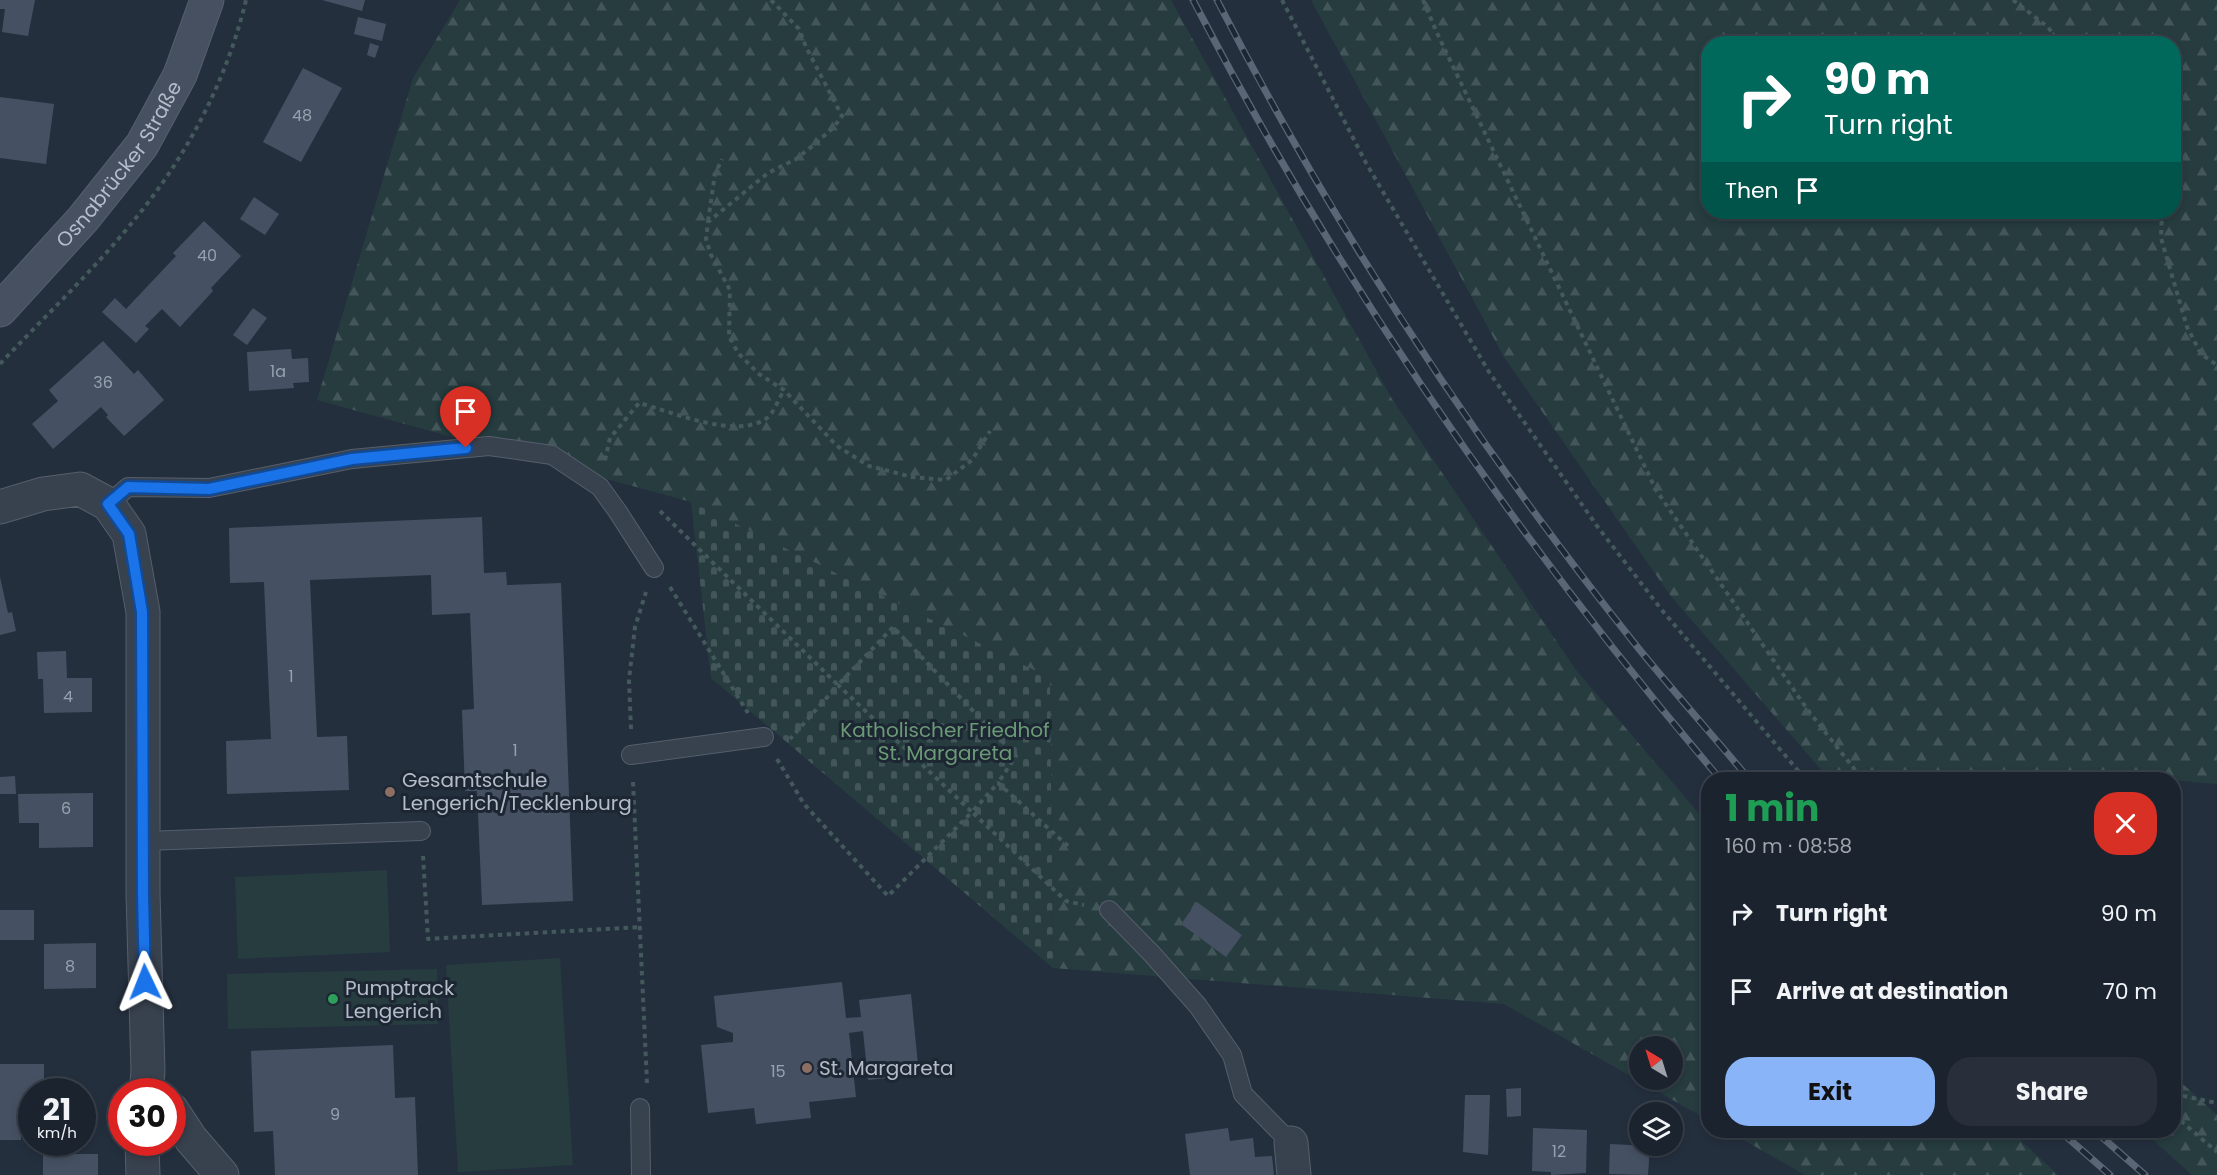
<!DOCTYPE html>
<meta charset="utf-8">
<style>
:root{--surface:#1b232e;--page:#282f3a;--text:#f1f3f6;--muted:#a0a4aa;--line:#39404a;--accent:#8ab4f8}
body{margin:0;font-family:Poppins,sans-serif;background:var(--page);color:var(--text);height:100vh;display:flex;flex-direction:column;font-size:22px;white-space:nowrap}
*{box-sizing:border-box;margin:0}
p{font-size:20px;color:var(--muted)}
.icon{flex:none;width:33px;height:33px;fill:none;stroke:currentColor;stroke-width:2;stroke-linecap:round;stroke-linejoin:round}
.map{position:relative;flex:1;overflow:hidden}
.panel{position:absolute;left:1701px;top:772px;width:480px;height:366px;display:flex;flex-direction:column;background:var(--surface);border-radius:24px;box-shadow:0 3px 9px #0003,0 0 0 2px var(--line)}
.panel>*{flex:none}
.top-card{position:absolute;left:1701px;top:36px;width:480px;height:183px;border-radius:24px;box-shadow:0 3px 9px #0003,0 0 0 2px var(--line);background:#00695c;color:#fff;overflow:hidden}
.needle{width:39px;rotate:322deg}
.controls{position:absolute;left:1629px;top:1036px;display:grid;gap:12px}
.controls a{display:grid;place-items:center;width:54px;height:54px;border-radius:50%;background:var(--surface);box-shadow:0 3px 9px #0003,0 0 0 2px var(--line);font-size:30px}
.speed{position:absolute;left:18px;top:1078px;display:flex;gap:12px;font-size:30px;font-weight:700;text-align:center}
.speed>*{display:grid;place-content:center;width:78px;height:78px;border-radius:50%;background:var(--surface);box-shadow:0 3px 9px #0003,0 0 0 2px var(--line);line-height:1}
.speed small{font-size:15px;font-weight:400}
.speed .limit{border:9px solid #d22;background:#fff;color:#111}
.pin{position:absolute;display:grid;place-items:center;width:51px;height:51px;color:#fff;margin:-62px -26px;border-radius:50% 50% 50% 0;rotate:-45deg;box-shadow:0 0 6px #0007}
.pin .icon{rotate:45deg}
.me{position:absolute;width:66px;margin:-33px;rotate:358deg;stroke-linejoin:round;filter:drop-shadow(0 0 4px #0008)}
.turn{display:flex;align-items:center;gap:21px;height:126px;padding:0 24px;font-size:27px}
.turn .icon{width:78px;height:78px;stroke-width:2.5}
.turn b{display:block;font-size:42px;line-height:51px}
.then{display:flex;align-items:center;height:57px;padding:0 24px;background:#0003;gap:12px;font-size:22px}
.round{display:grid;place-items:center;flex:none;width:63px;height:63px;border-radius:24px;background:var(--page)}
.head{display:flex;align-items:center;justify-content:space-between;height:102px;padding:0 24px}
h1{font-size:36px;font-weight:700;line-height:45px;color:#1e9e55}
.primary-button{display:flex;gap:12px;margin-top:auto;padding:12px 24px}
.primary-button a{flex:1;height:69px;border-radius:24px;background:var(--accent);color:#111;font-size:24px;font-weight:700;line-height:69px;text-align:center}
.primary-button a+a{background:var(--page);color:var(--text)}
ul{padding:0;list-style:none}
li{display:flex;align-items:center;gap:18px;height:78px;padding:0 24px}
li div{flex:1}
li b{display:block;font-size:22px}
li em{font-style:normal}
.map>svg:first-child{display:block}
.green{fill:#263c3f}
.forest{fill:url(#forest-firs);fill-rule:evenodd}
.cemetery{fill:url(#cemetery-stones)}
.building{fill:#455162}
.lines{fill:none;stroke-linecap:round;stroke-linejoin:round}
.service-casing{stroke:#565f6c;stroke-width:20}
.minor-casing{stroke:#565f6c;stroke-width:35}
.secondary-casing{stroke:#565f6c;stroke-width:35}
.path{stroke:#44595c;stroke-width:4;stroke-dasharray:4.5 4.5;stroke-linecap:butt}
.service{stroke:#38414e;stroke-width:18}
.minor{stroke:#38414e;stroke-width:33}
.secondary{stroke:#465061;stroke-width:33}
.rail-casing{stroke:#5a6575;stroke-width:7}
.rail{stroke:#1d2633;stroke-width:4.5;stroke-dasharray:14;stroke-linecap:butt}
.route-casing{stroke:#114b97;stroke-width:15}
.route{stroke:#1a73e8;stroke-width:10}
.education-dot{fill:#8d6e63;stroke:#1d2633;stroke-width:2}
.leisure-dot{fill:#2e9e5b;stroke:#1d2633;stroke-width:2}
.labels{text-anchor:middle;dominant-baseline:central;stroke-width:6;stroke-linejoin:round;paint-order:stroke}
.number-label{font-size:16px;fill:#98a1af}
.street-label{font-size:20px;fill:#b4bcc9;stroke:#1d2633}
.park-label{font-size:20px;fill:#6b9a76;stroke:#1d2633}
.poi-label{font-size:20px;fill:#b4bcc9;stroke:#1d2633;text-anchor:start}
</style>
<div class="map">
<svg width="2217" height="1175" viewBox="0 0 2217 1175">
<defs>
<pattern id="forest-firs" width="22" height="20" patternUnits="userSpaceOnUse" patternTransform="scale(1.5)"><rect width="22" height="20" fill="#263c3f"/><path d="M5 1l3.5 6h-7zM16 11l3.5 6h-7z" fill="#435659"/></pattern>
<pattern id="cemetery-stones" width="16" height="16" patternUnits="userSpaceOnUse" patternTransform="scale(1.5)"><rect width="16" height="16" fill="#263c3f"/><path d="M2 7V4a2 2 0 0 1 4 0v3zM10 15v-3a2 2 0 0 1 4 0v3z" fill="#435659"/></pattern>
</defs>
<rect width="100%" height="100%" fill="#242f3e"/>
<path class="green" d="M 387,870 L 390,952 L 238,959 L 235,877 Z
M 560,958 L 573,1165 L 458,1172 L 446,965 Z
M 437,969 L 438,1024 L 228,1029 L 227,974 Z"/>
<path class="forest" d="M 460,0 L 1171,0 L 1392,399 L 1576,670 L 1708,824 L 1708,1120 L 1504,1004 L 1053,968 L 1050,678 L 691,502 L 317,400 L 413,78 ZM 1640,1047 L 1672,1047 L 1672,1080 L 1640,1080 Z
M 1311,0 L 2217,0 L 2217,784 L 2071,771 L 2065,780 L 1830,780 L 1670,595 L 1504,357 ZM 1708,44 L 2174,44 L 2174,212 L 1708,212 Z
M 2174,1076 L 2217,1115 L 2217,1175 L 2192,1175 L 2143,1131 L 2174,1131 Z
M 1728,1131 L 2011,1131 L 2058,1175 L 1805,1175 Z"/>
<path class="cemetery" d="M 691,502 L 1050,678 L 1053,968 L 711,678 Z"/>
<path class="building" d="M 0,0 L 35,0 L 28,36 L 2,32 L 5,9 L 0,9 Z
M 322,0 L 365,0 L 362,11 Z
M 358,17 L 386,24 L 382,41 L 354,34 Z
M 370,43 L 379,46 L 375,58 L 367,55 Z
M 303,68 L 342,88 L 301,162 L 263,142 Z
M 0,97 L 54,104 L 46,164 L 0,158 Z
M 254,197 L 279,214 L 265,235 L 240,219 Z
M 204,221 L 241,256 L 211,288 L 213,291 L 180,327 L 162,309 L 145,326 L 149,329 L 136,343 L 102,312 L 115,298 L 126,309 L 176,256 L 173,253 Z
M 253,308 L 267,318 L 247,345 L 233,335 Z
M 103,341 L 134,374 L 138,370 L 164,400 L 124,436 L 106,417 L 108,415 L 101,407 L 53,449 L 32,424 L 58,401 L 49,390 Z
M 291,349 L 292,359 L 308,358 L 309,382 L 293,383 L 294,388 L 249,391 L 247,352 Z
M 482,517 L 484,573 L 506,572 L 507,585 L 561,583 L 573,901 L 482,905 L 477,791 L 465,791 L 462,710 L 474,709 L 470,613 L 432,615 L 431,575 L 310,580 L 317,737 L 347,736 L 349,790 L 227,794 L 226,741 L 271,739 L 264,582 L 230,583 L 229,528 Z
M 0,577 L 8,613 L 12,612 L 16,631 L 0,635 Z
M 66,651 L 67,678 L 92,678 L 92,712 L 44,713 L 43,679 L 38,679 L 37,652 Z
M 15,776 L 16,794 L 0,794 L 0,777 Z
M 93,793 L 93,847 L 39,848 L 39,823 L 19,823 L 18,794 Z
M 1197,902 L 1242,935 L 1226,957 L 1181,924 Z
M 0,910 L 34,910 L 34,940 L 0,940 Z
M 96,943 L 96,988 L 44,989 L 44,944 Z
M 842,982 L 846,1018 L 861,1017 L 859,1000 L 911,994 L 919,1075 L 868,1080 L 863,1031 L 849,1033 L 856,1097 L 809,1102 L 811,1118 L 756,1124 L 754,1108 L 708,1113 L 701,1045 L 733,1042 L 733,1033 L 717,1027 L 714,996 Z
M 393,1045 L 395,1098 L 415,1097 L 418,1175 L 275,1175 L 273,1131 L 254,1132 L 251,1051 Z
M 0,1064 L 44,1064 L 44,1092 L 32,1092 L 32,1115 L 21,1115 L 21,1140 L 0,1140 Z
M 1521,1088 L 1521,1116 L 1507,1117 L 1506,1089 Z
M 1465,1095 L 1490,1095 L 1488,1155 L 1463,1152 Z
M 1228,1128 L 1230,1141 L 1253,1138 L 1255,1157 L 1272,1156 L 1274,1175 L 1190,1175 L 1185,1134 Z
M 1533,1128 L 1587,1130 L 1586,1173 L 1551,1175 L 1551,1172 L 1532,1171 Z
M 1610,1144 L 1650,1146 L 1648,1175 L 1609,1174 Z
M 43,1154 L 98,1154 L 98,1175 L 43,1175 Z"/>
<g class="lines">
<defs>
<path id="service" d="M 108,504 L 128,487 L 209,488 L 352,459 L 489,446 L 552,455 L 600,487 L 618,512 L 654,568
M 631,755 L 764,737
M 144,841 L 421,831
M 1109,910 L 1152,954 L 1198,1006 L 1232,1055 L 1243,1094 L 1291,1143
M 640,1108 L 641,1175"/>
<path id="minor" d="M 0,507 L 43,494 L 80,489 L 108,504 L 129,534 L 143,612 L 143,893 L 148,1071 L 146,1092
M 172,1110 L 191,1139 L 222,1175
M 142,1143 L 143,1175
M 1291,1143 L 1294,1175"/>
<g id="secondary">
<path id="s1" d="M 0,310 L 83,219 L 142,145 L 180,75 L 207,0"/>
</g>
</defs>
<use href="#service" class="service-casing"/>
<use href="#minor" class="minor-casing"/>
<use href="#secondary" class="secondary-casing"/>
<path class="path" d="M 771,0 L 799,29 L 806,47 L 842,116 L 834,127 L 815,144 L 796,159 L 768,173 L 708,222 L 706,239 L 711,255 L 730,290 L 729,336 L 738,353 L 759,374 L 784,390 L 837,446 L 869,466 L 912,477 L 946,480 L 972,460 L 990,431
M 1282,0 L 1366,163 L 1489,372 L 1597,526 L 1661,609 L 1806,780
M 1423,0 L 1437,33 L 1656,490 L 1807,709 L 1863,780
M 2013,0 L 2048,27 L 2060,44
M 2162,212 L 2161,238 L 2187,327 L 2201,354 L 2217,365
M 708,221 L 715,174 L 722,159
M 0,364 C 45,316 94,270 135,219 C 187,156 227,80 246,0
M 605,460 L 610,438 L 639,403 C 672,412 737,440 767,418 C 774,413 779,398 784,390
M 660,511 L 838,685 L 893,627 L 1016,756 L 998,783
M 670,587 L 748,713
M 631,729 L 629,680 L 635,627 L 646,592
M 777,759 L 804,804 L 888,896 L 972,812 L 838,685 L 790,739
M 633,782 L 647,1083
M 1068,846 L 998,783 L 972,812 L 1066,901 L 1084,905
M 423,856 L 428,939 L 640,927
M 2174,1094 L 2217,1103
M 2174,1115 L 2217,1152"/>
<use href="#service" class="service"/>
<use href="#minor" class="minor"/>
<use href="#secondary" class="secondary"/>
<defs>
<path id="rail" d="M 1193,0 C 1338,280 1517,540 1721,780
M 1217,0 C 1334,228 1479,449 1639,649 C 1675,693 1713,736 1750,780
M 2060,1131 L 2110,1175
M 2095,1131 L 2145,1175"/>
</defs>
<use href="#rail" class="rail-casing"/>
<use href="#rail" class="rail"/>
</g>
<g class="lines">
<defs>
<path id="route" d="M 145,982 L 143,894 L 142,612 L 129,534 L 108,504 L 128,487 L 209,489 L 352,459 L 466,448"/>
</defs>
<use href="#route" class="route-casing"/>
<use href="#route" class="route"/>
</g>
<g class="education-dot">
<circle cx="390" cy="792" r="6"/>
<circle cx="807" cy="1068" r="6"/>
</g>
<circle class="leisure-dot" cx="333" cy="999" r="6"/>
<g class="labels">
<g class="number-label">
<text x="302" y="115">48</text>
<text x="207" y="255">40</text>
<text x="278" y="371">1a</text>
<text x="103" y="382">36</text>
<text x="291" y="676">1</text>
<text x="68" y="696">4</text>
<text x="515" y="750">1</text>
<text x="66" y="808">6</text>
<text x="70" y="966">8</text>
<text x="778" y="1071">15</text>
<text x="335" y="1114">9</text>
<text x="1559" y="1151">12</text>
</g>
<g class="street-label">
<text stroke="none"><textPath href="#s1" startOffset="189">Osnabrücker Straße</textPath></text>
</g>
<g class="park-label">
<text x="945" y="730">Katholischer Friedhof<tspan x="945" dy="23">St. Margareta</tspan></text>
</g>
<g class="poi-label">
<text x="402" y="780">Gesamtschule<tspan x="402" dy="23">Lengerich/Tecklenburg</tspan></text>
<text x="345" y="988">Pumptrack<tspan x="345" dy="23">Lengerich</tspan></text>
<text x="819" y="1068">St. Margareta</text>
</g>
</g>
</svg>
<div class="controls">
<a><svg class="needle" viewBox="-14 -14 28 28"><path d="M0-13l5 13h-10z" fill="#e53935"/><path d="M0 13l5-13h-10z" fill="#a0a4aa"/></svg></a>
<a><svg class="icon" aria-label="layers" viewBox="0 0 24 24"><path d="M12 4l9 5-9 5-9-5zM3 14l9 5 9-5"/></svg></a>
</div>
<div class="speed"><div>21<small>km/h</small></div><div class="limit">30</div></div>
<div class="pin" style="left:466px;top:448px;background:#d93025"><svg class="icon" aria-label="arrive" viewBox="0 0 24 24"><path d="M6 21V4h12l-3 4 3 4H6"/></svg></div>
<svg class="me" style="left:145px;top:982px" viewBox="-20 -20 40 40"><path d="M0-17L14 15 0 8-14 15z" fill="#1a73e8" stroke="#fff" stroke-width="4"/></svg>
<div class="top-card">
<div class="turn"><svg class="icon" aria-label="right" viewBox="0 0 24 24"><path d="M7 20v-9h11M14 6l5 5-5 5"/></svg><div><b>90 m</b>Turn right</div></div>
<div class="then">Then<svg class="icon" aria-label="arrive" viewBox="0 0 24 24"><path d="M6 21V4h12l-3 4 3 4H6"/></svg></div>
</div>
<section class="panel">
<div class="head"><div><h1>1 min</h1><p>160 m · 08:58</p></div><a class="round" style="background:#d93025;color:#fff"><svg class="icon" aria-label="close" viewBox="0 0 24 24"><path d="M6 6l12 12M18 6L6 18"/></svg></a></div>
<ul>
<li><svg class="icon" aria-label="right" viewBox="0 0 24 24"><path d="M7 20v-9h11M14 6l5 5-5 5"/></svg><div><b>Turn right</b></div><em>90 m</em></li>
<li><svg class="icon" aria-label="arrive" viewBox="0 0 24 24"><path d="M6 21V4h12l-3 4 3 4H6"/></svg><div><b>Arrive at destination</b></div><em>70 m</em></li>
</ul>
<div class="primary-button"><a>Exit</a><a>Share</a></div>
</section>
</div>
